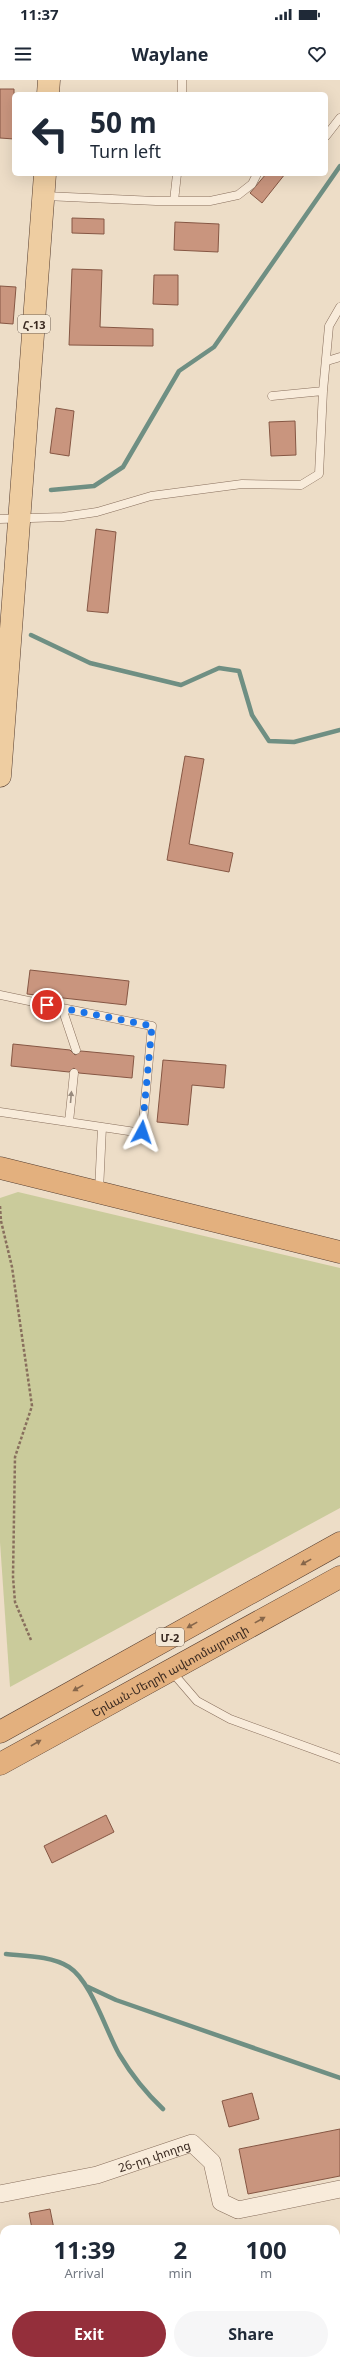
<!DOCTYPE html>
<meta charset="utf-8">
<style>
:root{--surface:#fff;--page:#f6f6f7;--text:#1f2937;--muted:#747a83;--accent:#942f3b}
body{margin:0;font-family:Georgia,"Noto Sans Armenian",serif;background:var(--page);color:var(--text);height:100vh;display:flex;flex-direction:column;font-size:15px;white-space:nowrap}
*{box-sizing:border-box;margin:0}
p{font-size:13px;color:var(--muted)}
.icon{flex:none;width:22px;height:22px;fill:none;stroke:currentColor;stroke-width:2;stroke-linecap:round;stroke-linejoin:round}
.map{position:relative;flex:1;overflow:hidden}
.panel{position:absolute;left:0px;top:2145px;width:340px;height:140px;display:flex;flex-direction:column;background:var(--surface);border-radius:12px 12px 0 0;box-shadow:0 4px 16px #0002}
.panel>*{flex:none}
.banner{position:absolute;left:12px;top:12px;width:316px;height:84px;border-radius:6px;box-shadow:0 4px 16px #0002;background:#fff;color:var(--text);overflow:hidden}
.pin{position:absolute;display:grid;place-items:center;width:34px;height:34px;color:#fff;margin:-17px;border:2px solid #fff;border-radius:50%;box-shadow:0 1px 4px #0007}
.me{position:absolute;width:44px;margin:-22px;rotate:5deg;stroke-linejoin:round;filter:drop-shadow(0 0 3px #0008)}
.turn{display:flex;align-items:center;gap:14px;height:84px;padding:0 12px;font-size:18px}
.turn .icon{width:52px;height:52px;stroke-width:2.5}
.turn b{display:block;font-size:28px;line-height:34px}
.eta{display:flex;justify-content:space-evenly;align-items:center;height:68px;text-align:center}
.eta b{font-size:24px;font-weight:700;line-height:28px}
.button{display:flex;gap:8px;margin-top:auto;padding:8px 12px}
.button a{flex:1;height:46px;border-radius:24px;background:var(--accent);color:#fff;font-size:16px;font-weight:700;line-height:46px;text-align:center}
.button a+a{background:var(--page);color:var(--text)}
.status{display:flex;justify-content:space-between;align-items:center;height:28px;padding:0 20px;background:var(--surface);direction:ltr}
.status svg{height:11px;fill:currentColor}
header{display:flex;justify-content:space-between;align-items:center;height:52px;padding:0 12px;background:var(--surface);font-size:18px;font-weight:700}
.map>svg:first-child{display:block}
.green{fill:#cacb9b}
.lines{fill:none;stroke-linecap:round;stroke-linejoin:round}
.stream{stroke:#6f8f83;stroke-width:4.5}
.building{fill:#c9957e;stroke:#865744}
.service-casing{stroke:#886f5d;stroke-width:9}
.minor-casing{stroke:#886f5d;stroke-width:18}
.primary-casing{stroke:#563e31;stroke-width:23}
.trunk-casing{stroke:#563e31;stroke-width:23}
.path{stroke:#886f5d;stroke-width:2.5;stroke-dasharray:3 2;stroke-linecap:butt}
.service{stroke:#f8ebda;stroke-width:8}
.minor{stroke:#f8ebda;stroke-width:17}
.primary{stroke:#eecda1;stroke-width:22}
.trunk{stroke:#e3b07e;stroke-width:22}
.oneway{fill:#988a7d}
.oneway2{fill:#86664a}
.route{stroke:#1a73e8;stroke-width:7;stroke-dasharray:0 12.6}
.labels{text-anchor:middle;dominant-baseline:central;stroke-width:4;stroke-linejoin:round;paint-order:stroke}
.shield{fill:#f4e8d6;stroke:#716257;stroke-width:1}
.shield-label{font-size:11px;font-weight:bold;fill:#392920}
.street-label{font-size:12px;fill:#392920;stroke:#f4e8d6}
</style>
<div class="status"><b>11:37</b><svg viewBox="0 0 49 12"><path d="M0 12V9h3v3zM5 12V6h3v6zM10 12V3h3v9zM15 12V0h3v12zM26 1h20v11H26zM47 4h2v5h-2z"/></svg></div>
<header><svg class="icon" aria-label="menu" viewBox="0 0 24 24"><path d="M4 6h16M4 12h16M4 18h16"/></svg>Waylane<svg class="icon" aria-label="heart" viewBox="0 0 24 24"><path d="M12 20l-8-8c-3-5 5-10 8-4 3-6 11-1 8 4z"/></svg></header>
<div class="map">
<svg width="340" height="2285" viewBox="0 0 340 2285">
<rect width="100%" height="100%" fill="#edddc7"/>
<path class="green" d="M 18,1112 L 340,1188 L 340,1428 L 10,1607 L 0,1462 L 0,1118 Z"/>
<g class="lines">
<path class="stream" d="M 51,410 L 94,406 L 123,387 L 179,291 L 214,267 L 340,86
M 31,555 L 90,583 L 181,605 L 219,588 L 239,591 L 252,635 L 269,661 L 294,662 L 340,650
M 6,1874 C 26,1876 51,1876 69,1887 C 91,1901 106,1951 119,1974 C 131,1994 146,2013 163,2029
M 86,1906 L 116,1920 L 340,1998"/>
</g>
<path class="building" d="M 0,9 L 14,9 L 14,59 L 0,58 Z
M 266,94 L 285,94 L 262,123 L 250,113 Z
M 72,138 L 104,139 L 104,154 L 72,153 Z
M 175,142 L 219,144 L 218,172 L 174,170 Z
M 72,189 L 102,190 L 100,247 L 153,249 L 153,266 L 69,265 Z
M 154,195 L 178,195 L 178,225 L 153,224 Z
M 0,206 L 16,207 L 13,244 L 0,243 Z
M 56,328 L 74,331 L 69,376 L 50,373 Z
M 295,341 L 296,375 L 271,376 L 269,342 Z
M 96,449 L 116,452 L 108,533 L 87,531 Z
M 185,676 L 204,679 L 189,764 L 233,773 L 229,792 L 167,780 Z
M 30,890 L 129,901 L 126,925 L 27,914 Z
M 13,964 L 70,970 L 75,975 L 81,971 L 134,976 L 132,998 L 79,993 L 74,988 L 69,992 L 11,986 Z
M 163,980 L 226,985 L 224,1008 L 192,1005 L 188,1045 L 157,1042 Z
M 106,1735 L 114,1752 L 52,1783 L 44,1766 Z
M 252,2013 L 259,2039 L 229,2047 L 222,2021 Z
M 340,2049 L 340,2096 L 248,2114 L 239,2069 Z
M 50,2129 L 54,2149 L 32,2149 L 29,2133 Z"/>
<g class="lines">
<defs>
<path id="service" d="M 182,14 L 182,0
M 326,56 L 340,38
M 45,116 L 156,121 L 210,121 L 238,115 L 252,104 L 257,94
M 174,121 L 177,94
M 327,281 L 340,277
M 272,316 L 323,311 L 329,246 L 340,227
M 0,439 L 63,437 L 97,432 L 151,416 L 242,404 L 301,405 L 319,394 L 323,311
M 0,915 L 62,928 L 76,970
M 62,928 L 152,946 L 142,1053 L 102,1047
M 0,1032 L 102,1047 L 99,1111
M 69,1042 L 74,993
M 172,1592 L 197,1621 L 230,1639 L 340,1679"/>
<g id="minor">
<path id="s1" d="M 0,2114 L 97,2095 L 192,2063 L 212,2082 L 221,2122 L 238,2130 L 340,2109"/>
</g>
<path id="primary" d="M 48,14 L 49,0
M 0,696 L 45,94"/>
<g id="trunk">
<path d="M 0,1088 L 340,1172"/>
<path d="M 0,1652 L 340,1463"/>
<path id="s2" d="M 0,1684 L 340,1497"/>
</g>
</defs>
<use href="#service" class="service-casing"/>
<use href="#minor" class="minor-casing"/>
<use href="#primary" class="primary-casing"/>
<use href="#trunk" class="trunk-casing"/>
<path class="path" d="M 0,1126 L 1,1141 L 12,1187 L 32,1326 L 15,1377 L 13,1497 L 15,1522 L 31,1560"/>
<use href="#service" class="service"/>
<use href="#minor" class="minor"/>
<use href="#primary" class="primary"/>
<use href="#trunk" class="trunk"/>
</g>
<defs><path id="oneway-solid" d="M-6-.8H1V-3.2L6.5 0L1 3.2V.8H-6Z"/></defs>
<use class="oneway" href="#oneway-solid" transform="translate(71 1017) rotate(-85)"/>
<g class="oneway2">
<use href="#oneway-solid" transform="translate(306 1482) rotate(151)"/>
<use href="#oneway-solid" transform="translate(260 1540) rotate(-29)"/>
<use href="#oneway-solid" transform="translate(192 1545) rotate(151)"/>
<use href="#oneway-solid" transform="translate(78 1608) rotate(151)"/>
<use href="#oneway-solid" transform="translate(36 1663) rotate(-30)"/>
</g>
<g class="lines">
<path class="route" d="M 47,925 L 152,946 L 142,1052"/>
</g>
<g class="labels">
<g class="shield">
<rect x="18" y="235" width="32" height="18" rx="3"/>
<rect x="156" y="1548" width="28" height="18" rx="3"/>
</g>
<g class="shield-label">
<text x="34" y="244">Հ-13</text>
<text x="170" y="1557">Մ-2</text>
</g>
<g class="street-label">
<text stroke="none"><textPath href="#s2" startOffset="194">Երևան-Մեղրի ավտոմայրուղի</textPath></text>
<text stroke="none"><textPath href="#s1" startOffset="159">26-րդ փողոց</textPath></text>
</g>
</g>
</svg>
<div class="pin" style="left:47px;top:925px;background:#d93025"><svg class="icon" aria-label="arrive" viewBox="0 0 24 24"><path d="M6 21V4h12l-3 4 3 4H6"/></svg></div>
<svg class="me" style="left:142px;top:1052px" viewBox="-20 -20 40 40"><path d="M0-17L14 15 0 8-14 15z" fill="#1a73e8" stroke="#fff" stroke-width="4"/></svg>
<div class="banner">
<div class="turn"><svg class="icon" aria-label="left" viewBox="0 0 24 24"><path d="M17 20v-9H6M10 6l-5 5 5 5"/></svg><div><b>50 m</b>Turn left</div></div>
</div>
<section class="panel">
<div class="eta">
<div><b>11:39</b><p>Arrival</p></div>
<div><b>2</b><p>min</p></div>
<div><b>100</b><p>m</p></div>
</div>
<div class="button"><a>Exit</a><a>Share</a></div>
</section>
</div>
